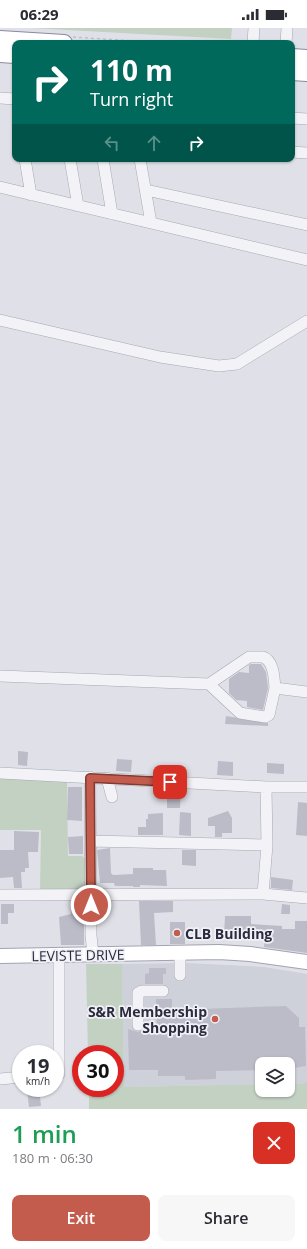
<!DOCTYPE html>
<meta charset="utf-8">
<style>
:root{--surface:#fff;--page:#f7f7f7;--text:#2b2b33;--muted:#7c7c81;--accent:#c45c4e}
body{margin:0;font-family:"Open Sans",sans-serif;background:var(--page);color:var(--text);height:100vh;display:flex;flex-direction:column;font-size:15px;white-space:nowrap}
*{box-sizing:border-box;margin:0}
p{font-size:13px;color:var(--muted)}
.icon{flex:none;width:22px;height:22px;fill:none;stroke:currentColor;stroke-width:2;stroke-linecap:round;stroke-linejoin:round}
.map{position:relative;height:1081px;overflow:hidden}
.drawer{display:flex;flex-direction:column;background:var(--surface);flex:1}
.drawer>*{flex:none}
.hud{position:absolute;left:12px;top:12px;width:283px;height:122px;border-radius:8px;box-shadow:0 1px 3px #0004;background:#00695c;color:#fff;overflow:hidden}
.buttons{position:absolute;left:255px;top:1029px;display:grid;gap:8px}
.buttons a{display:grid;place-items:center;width:40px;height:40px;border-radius:8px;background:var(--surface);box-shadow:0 1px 3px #0004;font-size:20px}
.speed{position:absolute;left:12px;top:1017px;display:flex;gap:8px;font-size:20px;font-weight:700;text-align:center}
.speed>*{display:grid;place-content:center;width:52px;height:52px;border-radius:50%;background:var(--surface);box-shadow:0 1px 3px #0004;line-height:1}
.speed small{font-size:10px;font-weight:400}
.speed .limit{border:6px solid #d22;background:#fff;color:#111}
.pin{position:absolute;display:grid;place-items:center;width:34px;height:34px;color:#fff;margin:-17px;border-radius:8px;box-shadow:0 2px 6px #0006}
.me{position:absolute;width:44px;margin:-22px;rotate:0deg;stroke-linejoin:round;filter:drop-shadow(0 0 3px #0008)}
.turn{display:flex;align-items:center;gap:14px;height:84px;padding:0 12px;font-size:18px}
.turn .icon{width:52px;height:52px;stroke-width:2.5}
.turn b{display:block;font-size:28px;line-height:34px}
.lanes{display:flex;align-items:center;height:38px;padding:0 12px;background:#0003;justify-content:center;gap:20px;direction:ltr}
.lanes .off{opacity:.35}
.round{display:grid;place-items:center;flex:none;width:42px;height:42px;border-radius:8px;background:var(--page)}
.summary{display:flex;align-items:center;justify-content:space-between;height:68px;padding:0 12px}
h1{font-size:24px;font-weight:600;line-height:30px;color:#1e9e55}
.cta{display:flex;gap:8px;margin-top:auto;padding:8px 12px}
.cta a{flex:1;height:46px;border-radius:8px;background:var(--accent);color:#fff;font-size:16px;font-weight:600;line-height:46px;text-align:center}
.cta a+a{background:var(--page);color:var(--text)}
.status{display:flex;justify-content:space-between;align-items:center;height:28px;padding:0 20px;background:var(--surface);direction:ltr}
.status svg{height:11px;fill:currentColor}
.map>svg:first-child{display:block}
.built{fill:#ced0da}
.green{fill:#c2d1c2}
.building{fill:#bbbcc7}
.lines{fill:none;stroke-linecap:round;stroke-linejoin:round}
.minor-casing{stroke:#a6a7b2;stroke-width:12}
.major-casing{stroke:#a0a3b3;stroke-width:16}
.highway-casing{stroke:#898b9e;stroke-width:18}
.path{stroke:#bfbfc7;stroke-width:1.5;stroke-dasharray:3 3;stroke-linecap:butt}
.minor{stroke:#f3f3f7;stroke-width:11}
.major{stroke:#fff;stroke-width:14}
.highway{stroke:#fff;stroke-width:16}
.route-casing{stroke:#7f3c33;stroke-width:10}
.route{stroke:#c45c4e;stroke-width:7}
.poi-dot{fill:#c45c4e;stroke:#f0f0f6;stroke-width:1.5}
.labels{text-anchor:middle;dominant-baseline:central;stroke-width:3.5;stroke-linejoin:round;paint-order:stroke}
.poi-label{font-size:14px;font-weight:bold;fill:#2a2c3e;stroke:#f0f0f6;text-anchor:start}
.street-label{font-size:14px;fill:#2a2c3e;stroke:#f0f0f6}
</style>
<div class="status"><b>06:29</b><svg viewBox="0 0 49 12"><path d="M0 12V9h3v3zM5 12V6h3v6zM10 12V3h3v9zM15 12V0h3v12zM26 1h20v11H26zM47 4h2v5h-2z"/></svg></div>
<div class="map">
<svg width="307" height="1081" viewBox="0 0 307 1081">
<rect width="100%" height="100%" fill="#e0e1e8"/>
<path class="built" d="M 187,935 L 264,939 L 307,946 L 307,1055 L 288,1056 L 288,1036 L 262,1036 L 262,1056 L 124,1059 L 122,936 Z"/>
<path class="green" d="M 31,0 L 232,0 L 231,11 Z
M 0,748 L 67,753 L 68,828 L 82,828 L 86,831 L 86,861 L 40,863 L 41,802 L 0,802 Z
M 86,936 L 122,936 L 124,1059 L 262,1056 L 262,1062 L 288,1062 L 288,1056 L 307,1055 L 307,1081 L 89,1081 L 89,1060 L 115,1060 L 115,1026 L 88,1026 Z"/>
<path class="building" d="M 251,636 L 261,636 L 266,644 L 268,660 L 263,682 L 247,679 L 247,673 L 236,672 L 229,665 L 229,651 L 239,644 L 249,645 L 249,637 Z
M 226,688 L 268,695 L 268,698 L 225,696 Z
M 18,723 L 28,724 L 27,738 L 18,737 Z
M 117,731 L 132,732 L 131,744 L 116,743 Z
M 218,733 L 233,734 L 233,748 L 217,747 Z
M 267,735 L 284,736 L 284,746 L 267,745 Z
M 68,759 L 82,759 L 82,793 L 67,792 Z
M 167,762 L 181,763 L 180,780 L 167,780 Z
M 298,774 L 307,775 L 307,808 L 296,807 Z
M 228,783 L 232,790 L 232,805 L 222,805 L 222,809 L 215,809 L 215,798 L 208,798 L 208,790 Z
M 180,784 L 191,785 L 191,808 L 179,807 Z
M 163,785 L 163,807 L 138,807 L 138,799 L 146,799 L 146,791 L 148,791 L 148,786 Z
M 14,803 L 39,804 L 38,824 L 28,824 L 29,840 L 25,840 L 25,844 L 21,844 L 22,860 L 14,860 L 13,849 L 0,850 L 0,822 L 14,822 Z
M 83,808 L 83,826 L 69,826 L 68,809 Z
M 110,820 L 111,845 L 113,847 L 133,846 L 133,840 L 153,840 L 153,842 L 166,842 L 167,858 L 140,857 L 140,859 L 133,859 L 133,858 L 115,858 L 114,855 L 100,855 L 97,822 Z
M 182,822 L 196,822 L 196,838 L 182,837 Z
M 271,849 L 293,852 L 292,862 L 271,860 Z
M 139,873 L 173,873 L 173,884 L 154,885 L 156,917 L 141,917 Z
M 84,874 L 84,917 L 61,917 L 59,889 L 71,886 L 73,875 Z
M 1,876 L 14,876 L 14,885 L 8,885 L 8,896 L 1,896 Z
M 282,876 L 290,877 L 290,886 L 281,886 Z
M 225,888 L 251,888 L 251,896 L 282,898 L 282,901 L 295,901 L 295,893 L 307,893 L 307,925 L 264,919 L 265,905 L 248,904 L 248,907 L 224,907 Z
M 170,894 L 185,894 L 185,916 L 170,916 Z
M 149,940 L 166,940 L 166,946 L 163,946 L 163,956 L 145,956 L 145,946 L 149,945 Z
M 156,971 L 172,971 L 172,982 L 286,978 L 299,990 L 299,999 L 305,999 L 306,1038 L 288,1041 L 288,1036 L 262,1036 L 262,1042 L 216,1043 L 216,1051 L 185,1052 L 185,1048 L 158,1048 L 158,1042 L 129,1042 L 128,1001 L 138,1004 L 144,1001 L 157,1000 Z
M 39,1060 L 41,1078 L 29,1079 L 27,1062 Z"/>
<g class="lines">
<defs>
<path id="minor" d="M 253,15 L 254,0
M 286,15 L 287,0
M 0,70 L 15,71
M 292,90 L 307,91
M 292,124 L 307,125
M 25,131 L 31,167
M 70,131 L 78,178
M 103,131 L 112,186
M 140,131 L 151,195
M 0,159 L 307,232
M 146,162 L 307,197
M 0,292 L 160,329 L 219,338 L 237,336 L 307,293
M 0,648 L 209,656 L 249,629 L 263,629 C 274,633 274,650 275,660 L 307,664
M 209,656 L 240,685 L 265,689 L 269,687 L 275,660
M 0,745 L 266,759 L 307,759
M 90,749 L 91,907 L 93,927
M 107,750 L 112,769
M 90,813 L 267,817
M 263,866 L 267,817 L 266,759
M 0,867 L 263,866 L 307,870
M 180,947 L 180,924
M 138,997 L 138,965 L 142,963 L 163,963
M 55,1046 L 59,1046 L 59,927
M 0,1051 L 21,1049"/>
<path id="major" d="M 0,928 L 219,924 L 250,926 L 307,934"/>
<path id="highway" d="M 0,11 L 64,15
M 0,26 L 15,27
M 292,29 L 307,30
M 292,44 L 307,45"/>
</defs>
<use href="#minor" class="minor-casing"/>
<use href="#major" class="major-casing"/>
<use href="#highway" class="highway-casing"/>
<path class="path" d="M 73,9 L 163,15"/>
<use href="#minor" class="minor"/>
<use href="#major" class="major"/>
<use href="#highway" class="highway"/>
</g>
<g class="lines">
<defs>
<path id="route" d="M 91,877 L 90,750 L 170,754"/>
</defs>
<use href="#route" class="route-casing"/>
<use href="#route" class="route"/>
</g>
<g class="poi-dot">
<circle cx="177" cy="905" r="4"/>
<circle cx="215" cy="991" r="4"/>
</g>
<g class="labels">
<g class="poi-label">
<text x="185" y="905">CLB Building</text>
<text x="207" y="983" text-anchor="end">S&amp;R Membership<tspan x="207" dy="16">Shopping</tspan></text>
</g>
<g class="street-label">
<text transform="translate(78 927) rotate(-1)">LEVISTE DRIVE</text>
</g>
</g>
</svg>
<div class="buttons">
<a><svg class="icon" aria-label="layers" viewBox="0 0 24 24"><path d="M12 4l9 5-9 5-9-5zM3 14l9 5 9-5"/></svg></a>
</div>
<div class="speed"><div>19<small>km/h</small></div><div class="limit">30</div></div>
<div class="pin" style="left:170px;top:754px;background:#d93025"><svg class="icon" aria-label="arrive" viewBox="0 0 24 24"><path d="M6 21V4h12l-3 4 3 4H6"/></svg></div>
<svg class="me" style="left:91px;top:877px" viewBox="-20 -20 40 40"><circle r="17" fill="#c45c4e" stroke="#fff" stroke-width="3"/><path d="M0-11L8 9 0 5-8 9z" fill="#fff"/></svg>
<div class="hud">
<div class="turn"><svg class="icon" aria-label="right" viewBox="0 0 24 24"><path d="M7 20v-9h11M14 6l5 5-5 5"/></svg><div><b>110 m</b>Turn right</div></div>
<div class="lanes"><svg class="icon off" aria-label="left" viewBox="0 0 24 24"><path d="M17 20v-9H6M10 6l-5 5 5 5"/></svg><svg class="icon off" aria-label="ahead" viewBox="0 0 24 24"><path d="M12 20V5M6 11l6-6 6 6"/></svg><svg class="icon" aria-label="right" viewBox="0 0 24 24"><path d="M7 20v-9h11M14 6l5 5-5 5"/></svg></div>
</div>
</div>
<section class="drawer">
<div class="summary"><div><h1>1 min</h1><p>180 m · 06:30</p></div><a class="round" style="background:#d93025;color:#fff"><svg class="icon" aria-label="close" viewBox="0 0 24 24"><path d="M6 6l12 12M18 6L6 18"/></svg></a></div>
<div class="cta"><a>Exit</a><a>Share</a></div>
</section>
